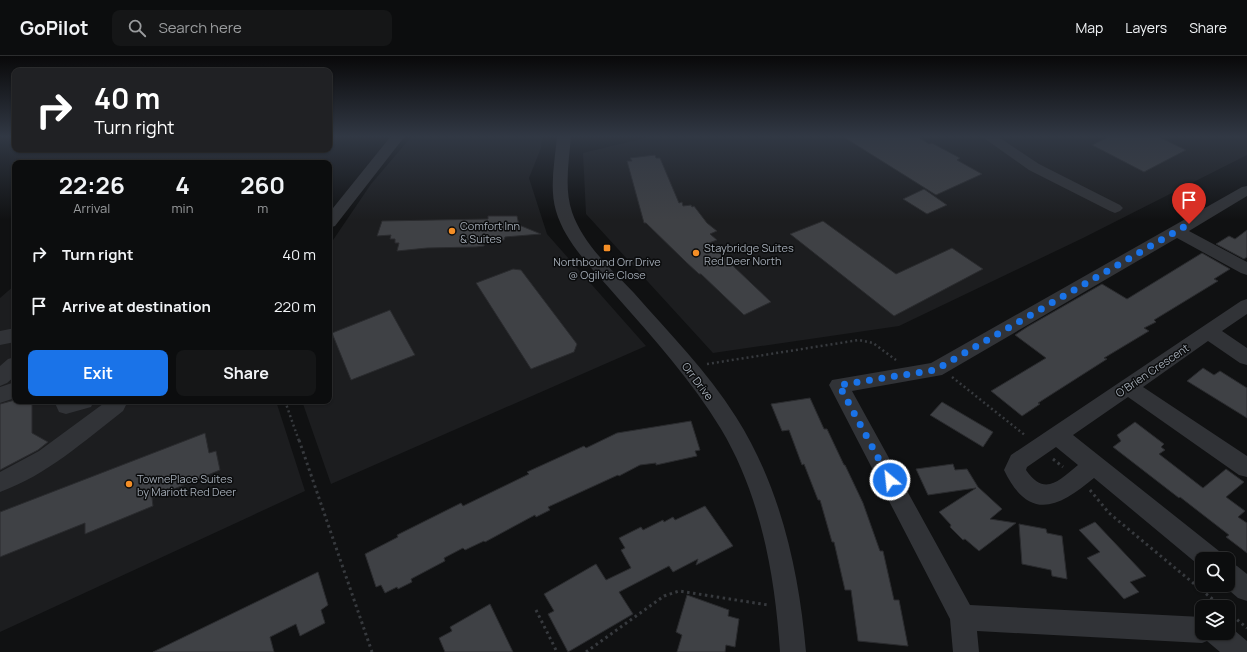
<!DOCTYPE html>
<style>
:root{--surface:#0c0d0e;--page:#151617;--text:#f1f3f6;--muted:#9a9c9e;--line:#2c2d2e;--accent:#1a73e8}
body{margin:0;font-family:Manrope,sans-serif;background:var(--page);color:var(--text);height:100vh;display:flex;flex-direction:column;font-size:15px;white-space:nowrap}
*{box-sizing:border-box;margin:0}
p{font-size:13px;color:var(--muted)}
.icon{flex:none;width:22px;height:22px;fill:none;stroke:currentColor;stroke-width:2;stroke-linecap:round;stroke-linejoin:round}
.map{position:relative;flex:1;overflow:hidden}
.drawer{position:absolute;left:12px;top:104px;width:320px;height:244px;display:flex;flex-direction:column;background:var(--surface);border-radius:8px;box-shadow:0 1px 3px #0004,0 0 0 1px var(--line)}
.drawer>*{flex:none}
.top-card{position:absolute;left:12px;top:12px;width:320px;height:84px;border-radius:8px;box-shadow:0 1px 3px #0004,0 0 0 1px var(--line);background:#202124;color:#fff;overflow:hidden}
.controls{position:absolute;left:1195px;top:496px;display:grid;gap:8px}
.controls a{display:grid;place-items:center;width:40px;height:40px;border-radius:8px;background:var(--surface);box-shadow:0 1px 3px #0004,0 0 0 1px var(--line);font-size:20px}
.pin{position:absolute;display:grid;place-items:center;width:34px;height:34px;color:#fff;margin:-41px -17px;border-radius:50% 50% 50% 0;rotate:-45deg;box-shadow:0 0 4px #0007}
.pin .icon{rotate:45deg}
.me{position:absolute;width:44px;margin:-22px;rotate:332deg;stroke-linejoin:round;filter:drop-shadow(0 0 3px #0008)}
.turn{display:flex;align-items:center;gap:14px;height:84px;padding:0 16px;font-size:18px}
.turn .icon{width:52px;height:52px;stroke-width:2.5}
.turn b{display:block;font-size:28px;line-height:34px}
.eta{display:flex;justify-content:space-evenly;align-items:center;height:68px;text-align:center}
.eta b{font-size:24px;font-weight:700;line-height:28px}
.action{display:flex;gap:8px;margin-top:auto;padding:8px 16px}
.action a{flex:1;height:46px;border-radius:8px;background:var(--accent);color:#fff;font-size:16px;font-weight:700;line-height:46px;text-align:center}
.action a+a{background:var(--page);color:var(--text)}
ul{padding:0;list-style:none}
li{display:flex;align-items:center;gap:12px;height:52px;padding:0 16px}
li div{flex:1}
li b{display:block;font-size:15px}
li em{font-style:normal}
header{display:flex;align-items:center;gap:24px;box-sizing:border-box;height:56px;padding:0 20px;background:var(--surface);border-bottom:1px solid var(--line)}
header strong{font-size:19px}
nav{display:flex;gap:22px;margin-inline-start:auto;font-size:14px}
.search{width:280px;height:36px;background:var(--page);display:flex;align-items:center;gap:10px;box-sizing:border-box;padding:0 14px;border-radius:8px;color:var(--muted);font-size:15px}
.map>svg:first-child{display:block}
.built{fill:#1c1d1f}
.building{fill:#3f4145;stroke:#2a2b2e}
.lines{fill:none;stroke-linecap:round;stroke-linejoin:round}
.path-far1{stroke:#373a3e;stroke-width:2.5;stroke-dasharray:2 3;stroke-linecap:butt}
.path{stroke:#373a3e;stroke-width:3;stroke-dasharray:2.5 3.5;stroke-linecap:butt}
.minor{fill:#313337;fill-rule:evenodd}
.route{stroke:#1a73e8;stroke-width:7;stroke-dasharray:0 12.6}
.poi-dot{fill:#f48e26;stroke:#0b0c0d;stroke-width:1.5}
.labels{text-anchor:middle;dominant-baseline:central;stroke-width:3;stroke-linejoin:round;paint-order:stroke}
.poi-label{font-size:11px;fill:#a1a9b3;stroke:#0b0c0d;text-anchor:start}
.street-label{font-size:11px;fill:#a1a9b3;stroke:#0b0c0d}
</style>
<header>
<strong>GoPilot</strong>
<div class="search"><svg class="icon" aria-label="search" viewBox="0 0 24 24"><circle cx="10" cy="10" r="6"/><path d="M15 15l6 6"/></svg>Search here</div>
<nav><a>Map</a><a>Layers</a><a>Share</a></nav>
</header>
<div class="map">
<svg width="1247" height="596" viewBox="0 0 1247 596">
<rect width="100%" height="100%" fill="#101112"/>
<path class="built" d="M 412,80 L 542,80 L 541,92 L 529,122 L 547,178 L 646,290 L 331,428 L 302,345 L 329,345 L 329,190 L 371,128 Z
M 653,80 L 1240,80 L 1247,84 L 1247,99 L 1083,182 L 899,270 L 713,297 L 586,158 L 583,97 Z
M 15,229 L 15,345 L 276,345 L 305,435 L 0,576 L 0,242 Z"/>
<path class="building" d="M 842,80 L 917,80 L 929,88 L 932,87 L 960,102 L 957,104 L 982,118 L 936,139 Z
M 1110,80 L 1157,80 L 1186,94 L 1144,116 L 1092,89 Z
M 655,99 L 656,102 L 660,102 L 679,147 L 682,146 L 683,150 L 691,149 L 692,151 L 694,150 L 707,167 L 717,175 L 710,178 L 717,184 L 709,187 L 771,246 L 744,259 L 701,218 L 699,218 L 686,206 L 646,167 L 644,167 L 627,105 L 632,105 L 630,102 Z
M 924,133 L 947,149 L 927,158 L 903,143 Z
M 488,160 L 517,160 L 519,169 L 541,178 L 505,181 L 504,184 L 491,185 L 491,187 L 485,187 L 484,190 L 476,191 L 427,192 L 397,195 L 399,187 L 395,187 L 395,183 L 390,183 L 391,179 L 377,180 L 382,165 L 488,163 Z
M 823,165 L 896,218 L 952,192 L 983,213 L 894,260 L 790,178 Z
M 1247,174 L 1247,201 L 1244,203 L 1216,188 L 1229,180 L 1235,183 Z
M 1202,197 L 1230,213 L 1214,223 L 1218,225 L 1154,264 L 1156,266 L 1144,272 L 1149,275 L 1104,302 L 1107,303 L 1038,347 L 1040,348 L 1022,360 L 991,335 L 1046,302 L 1015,279 L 1027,271 L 1102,228 L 1127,243 Z
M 513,213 L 521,214 L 577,288 L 574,296 L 531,313 L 476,227 Z
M 390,254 L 415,299 L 351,324 L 332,277 Z
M 1203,312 L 1214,319 L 1220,315 L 1247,332 L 1247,362 L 1187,325 Z
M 810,342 L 824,373 L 827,373 L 844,409 L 845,409 L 863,447 L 880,495 L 883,495 L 894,544 L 899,544 L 908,590 L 858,585 L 851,534 L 845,534 L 834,486 L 832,486 L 820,444 L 818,444 L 804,408 L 802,409 L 789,374 L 782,375 L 771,348 Z
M 15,344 L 15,345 L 32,345 L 32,377 L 48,386 L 38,394 L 0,414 L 0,348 Z
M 942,346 L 993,376 L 983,391 L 930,359 Z
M 691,365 L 700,394 L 695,395 L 697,400 L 656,409 L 656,407 L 640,409 L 619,420 L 618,419 L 548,451 L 550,454 L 536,461 L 535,459 L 485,486 L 484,485 L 465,494 L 463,492 L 444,502 L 445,505 L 411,523 L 412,526 L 398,533 L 397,531 L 385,537 L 381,529 L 376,531 L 365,498 L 398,481 L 397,479 L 461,447 L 463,450 L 529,418 L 527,416 L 584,390 L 586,392 L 617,377 Z
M 1135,366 L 1164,388 L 1161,391 L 1165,394 L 1159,398 L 1203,432 L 1226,413 L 1244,426 L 1226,441 L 1245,455 L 1238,461 L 1247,467 L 1247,497 L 1226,481 L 1229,479 L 1180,441 L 1179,442 L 1113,391 L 1121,385 L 1117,379 Z
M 205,377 L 209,397 L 216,395 L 220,414 L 152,442 L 153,450 L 85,478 L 85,467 L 0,501 L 0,456 Z
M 953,408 L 955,414 L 967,413 L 978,431 L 1002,453 L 990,463 L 1016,467 L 979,495 L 965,483 L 963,484 L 950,471 L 951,469 L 939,456 L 976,432 L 928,439 L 916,413 Z
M 705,450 L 733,490 L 696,509 L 698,503 L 673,516 L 669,510 L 619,536 L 633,558 L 568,596 L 548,558 L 554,555 L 544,538 L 596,508 L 606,524 L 631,512 L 621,494 L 625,492 L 619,482 L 641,471 L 643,474 L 663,464 L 664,466 L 673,461 L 675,464 Z
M 1095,466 L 1146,520 L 1130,526 L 1139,536 L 1124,543 L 1087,502 L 1100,496 L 1079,474 Z
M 1019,468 L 1046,473 L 1047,477 L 1062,480 L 1067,523 L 1052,520 L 1051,514 L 1022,508 Z
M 318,516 L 328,549 L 321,554 L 325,567 L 300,580 L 296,568 L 270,581 L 274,596 L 153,596 Z
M 687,539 L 729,554 L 728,560 L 739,563 L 735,591 L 726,589 L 725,596 L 677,596 L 682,579 L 676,576 Z
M 490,548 L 513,596 L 445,596 L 439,582 L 452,575 L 450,571 Z"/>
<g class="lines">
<path class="path-far1" d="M 707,308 L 859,284 L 873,287 L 896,304
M 952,321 L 1026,380
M 285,345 L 299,385"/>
<path class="path" d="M 299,384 L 372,596
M 1053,403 L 1063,411
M 1090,434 L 1109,457 L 1222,551
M 536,554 L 557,596
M 1228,556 L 1247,572
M 586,596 L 664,540 L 679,535 L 768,549"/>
<path class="minor" d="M 391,80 L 405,80 L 335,170 L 329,172 L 329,157 Z
M 557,80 L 571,80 C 569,105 564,132 572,156 C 583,188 611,213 634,237 C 669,277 707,315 736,361 C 780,430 799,514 806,596 L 780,596 C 775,520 761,440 721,373 C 692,325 654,283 617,241 C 595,215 566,189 556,155 C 549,131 555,105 557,80 Z
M 981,80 L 997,80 L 1039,108 L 1120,149 L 1123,152 L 1120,155 L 1115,157 L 1110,155 L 1029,114 Z
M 1247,130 L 1247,140 L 1189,175 L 1247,206 L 1247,219 L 1241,217 L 1177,182 L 942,319 L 852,335 L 970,549 L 1202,561 L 1202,577 L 1228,577 L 1228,569 L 1247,585 L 1247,596 L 1220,596 L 1207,585 L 1202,587 L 977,575 L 979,596 L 953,596 L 950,563 L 829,329 L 832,324 L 931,307 L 1242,131 Z
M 1247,243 L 1247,258 L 1222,275 L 1247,292 L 1247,309 L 1240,307 L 1208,285 L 1143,331 L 1247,400 L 1247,421 L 1239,419 L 1128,341 L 1073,379 L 1219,495 L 1222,503 L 1202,503 L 1201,511 L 1094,422 C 1058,452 1029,466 1004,414 L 1011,399 L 1241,245 ZM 1056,391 L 1078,409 C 1058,425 1045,441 1026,414 L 1027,411 Z
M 15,272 L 15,286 L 0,289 L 0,275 Z
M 15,301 L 15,320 L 7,327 L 0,330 L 0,310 L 8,303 Z
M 15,326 L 15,342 L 0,347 L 0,331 Z
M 54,345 L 94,345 L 91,351 L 66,358 L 59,356 Z
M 107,345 L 128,345 L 123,355 C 84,385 47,419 0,436 L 0,416 L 39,395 Z
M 1228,506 L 1237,510 L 1247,518 L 1247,545 L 1238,542 L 1223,529 L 1228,529 Z"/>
</g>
<linearGradient id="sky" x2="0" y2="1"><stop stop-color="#09090a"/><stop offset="0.49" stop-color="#313844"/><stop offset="1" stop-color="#313844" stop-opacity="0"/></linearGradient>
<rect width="1247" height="164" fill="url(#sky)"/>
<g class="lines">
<path class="route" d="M 890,424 L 839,329 L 935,314 L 1189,168"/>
</g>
<g class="poi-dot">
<circle cx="452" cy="175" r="4"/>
<rect x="603" y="188" width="8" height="8" rx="2"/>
<circle cx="696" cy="197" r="4"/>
<circle cx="129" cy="428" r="4"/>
</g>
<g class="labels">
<g class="poi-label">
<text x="460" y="169">Comfort Inn<tspan x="460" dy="13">&amp; Suites</tspan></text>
<text x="704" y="191">Staybridge Suites<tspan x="704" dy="13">Red Deer North</tspan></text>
<text x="607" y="205" text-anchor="middle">Northbound Orr Drive<tspan x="607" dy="13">@ Ogilvie Close</tspan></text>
<text x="137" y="422">TownePlace Suites<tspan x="137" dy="13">by Mariott Red Deer</tspan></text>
</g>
<g class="street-label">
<text transform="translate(1152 314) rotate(-34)">O'Brien Crescent</text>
<text transform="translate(698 325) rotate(53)">Orr Drive</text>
</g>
</g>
</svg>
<div class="controls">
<a><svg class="icon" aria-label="search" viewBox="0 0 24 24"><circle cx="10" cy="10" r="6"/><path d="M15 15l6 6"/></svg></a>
<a><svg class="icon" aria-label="layers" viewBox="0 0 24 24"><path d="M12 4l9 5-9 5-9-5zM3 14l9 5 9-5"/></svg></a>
</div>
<div class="pin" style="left:1189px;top:168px;background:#d93025"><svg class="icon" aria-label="arrive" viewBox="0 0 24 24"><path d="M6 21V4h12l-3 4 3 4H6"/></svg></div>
<svg class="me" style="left:890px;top:424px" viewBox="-20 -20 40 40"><circle r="17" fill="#1a73e8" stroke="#fff" stroke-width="3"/><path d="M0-11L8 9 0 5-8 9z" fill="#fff"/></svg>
<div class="top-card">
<div class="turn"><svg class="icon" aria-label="right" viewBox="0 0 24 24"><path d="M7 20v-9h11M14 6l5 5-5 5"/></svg><div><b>40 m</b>Turn right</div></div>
</div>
<section class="drawer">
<div class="eta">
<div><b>22:26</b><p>Arrival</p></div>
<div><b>4</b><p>min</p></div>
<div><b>260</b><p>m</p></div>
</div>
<ul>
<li><svg class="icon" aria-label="right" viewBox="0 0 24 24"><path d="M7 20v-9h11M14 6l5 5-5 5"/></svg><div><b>Turn right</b></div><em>40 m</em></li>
<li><svg class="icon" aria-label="arrive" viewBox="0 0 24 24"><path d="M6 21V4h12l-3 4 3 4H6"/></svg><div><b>Arrive at destination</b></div><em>220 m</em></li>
</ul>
<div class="action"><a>Exit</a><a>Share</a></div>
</section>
</div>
